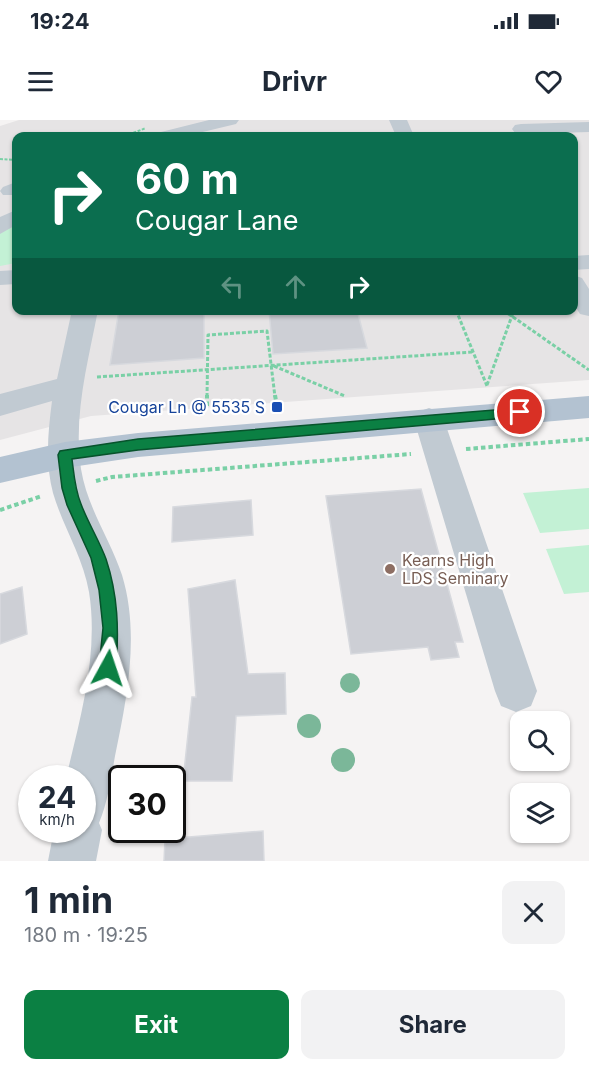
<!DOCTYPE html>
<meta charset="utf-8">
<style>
:root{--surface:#fff;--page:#f2f2f3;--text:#1f2937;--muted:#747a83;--accent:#0b8043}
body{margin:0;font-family:Inter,sans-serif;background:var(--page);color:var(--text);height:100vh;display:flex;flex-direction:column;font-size:22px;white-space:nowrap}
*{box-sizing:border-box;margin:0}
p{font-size:20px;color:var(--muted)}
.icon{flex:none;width:33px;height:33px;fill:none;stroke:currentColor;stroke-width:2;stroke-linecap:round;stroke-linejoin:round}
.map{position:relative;height:741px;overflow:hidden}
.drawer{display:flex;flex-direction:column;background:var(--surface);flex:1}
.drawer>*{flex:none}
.top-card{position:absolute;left:12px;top:12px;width:566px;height:183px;border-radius:12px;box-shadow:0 2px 4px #0004;background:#0b6e4f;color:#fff;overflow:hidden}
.fabs{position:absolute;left:510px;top:591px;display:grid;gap:12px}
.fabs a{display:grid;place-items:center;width:60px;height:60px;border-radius:12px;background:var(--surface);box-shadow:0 2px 4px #0004;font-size:30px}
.speed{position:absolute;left:18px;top:645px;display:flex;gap:12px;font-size:30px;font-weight:700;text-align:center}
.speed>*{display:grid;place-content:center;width:78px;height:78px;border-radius:50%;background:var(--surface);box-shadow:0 2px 4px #0004;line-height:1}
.speed small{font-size:15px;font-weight:400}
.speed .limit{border:3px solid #111;border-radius:9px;background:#fff;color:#111}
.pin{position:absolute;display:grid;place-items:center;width:51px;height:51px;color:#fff;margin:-26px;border:3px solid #fff;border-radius:50%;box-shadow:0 2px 6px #0007}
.me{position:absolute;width:66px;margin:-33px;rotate:5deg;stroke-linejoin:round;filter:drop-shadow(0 0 4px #0008)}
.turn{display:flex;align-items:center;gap:21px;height:126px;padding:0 24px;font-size:27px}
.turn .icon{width:78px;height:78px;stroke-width:2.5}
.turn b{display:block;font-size:42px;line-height:51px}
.lanes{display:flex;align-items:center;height:57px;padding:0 24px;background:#0003;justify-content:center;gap:30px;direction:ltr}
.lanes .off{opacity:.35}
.round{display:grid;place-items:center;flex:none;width:63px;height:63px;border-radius:12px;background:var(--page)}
.overview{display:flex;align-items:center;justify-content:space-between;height:102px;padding:0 24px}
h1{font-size:36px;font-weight:700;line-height:45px}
.action{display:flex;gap:12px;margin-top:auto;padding:12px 24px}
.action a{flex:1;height:69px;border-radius:12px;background:var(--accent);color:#fff;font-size:24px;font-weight:700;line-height:69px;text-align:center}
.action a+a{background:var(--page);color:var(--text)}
.status{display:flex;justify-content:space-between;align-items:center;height:42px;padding:0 30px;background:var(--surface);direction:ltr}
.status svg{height:16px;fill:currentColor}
header{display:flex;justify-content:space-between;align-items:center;height:78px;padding:0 24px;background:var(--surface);font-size:27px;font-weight:700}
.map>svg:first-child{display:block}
.education{fill:#e6e4e5;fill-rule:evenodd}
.green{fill:#c3f1d5}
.building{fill:#cdcfd5;stroke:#d7d9de;stroke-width:1.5}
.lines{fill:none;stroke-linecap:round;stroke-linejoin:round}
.path-far2{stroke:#7ad0a6;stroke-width:2;stroke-dasharray:3 1.5;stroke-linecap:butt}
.path-far1{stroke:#7ad0a6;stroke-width:3;stroke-dasharray:4 2;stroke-linecap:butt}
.path{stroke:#7ad0a6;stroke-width:4;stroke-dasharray:4.5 3;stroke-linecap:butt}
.minor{fill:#c1cad2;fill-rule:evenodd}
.major{fill:#b3c2d1;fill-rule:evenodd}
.tree{fill:#7bb799}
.route{fill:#0b8043;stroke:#07532c;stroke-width:1.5}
.transit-dot{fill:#1a4fb4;stroke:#fff;stroke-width:2}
.education-dot{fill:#8d6e63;stroke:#fff;stroke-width:2}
.labels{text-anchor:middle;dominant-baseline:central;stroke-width:4.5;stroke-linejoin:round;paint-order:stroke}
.transit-label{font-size:16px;fill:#164399;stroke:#fff;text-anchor:end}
.education-label{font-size:16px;fill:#785e54;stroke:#fff;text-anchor:start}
</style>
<div class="status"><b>19:24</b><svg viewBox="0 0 49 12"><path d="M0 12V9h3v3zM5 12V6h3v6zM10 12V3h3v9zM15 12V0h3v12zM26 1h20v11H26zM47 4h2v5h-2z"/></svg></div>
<header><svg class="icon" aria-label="menu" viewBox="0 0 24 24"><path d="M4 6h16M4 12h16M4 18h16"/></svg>Drivr<svg class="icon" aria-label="heart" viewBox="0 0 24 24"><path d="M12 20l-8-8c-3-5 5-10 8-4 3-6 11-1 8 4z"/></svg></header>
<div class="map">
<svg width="589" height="741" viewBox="0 0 589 741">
<rect width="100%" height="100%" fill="#f5f3f3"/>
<path class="education" d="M 19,0 L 589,0 L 589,260 L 91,296 L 0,320 L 0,6 ZM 16,16 L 573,16 L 573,190 L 16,190 Z"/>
<path class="green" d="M 16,101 L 16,143 L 0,146 L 0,113 Z
M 589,368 L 589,409 L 540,413 L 523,373 Z
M 589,425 L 589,472 L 564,474 L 546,429 Z"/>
<path class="building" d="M 119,190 L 204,190 L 204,238 L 110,245 Z
M 269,190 L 357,190 L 367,228 L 273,234 Z
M 421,369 L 463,522 L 455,522 L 459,537 L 431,540 L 428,527 L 351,534 L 326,376 Z
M 251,380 L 253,415 L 172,422 L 173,387 Z
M 235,460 L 248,554 L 285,553 L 286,594 L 236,596 L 232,661 L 183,661 L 192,577 L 196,577 L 188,469 Z
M 22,467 L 27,514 L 0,524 L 0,474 Z
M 263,711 L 264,741 L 164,741 L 165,719 Z"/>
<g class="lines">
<path class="path-far2" d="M 125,16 L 146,8
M 0,39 L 16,40"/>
<path class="path-far1" d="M 456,190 L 487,266
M 503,190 L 589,250
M 274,246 L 345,276
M 97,257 L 473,232
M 487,265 L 514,190
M 207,277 L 208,215 L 267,211 L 275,277"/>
<path class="path" d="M 275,275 L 276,281
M 207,286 L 207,275
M 466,329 L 589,319
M 96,361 L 112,357 L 411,334
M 0,390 L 42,376"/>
<path class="minor" d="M 209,0 L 239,0 L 236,4 L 186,16 L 158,16 L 161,12 Z
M 389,0 L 407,0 L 414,16 L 396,16 Z
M 589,2 L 589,12 L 521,14 L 515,13 L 512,9 L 515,5 L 521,4 Z
M 16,62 L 16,75 L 3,75 L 0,71 L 3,67 Z
M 16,90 L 16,105 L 0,114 L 0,97 Z
M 589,135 L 589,149 L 573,150 L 573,136 Z
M 16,150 L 16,164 L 0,165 L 0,151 Z
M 573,155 L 582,158 L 589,169 L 589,196 L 580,194 L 573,183 Z
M 72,190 L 98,190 C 88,242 73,296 81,349 C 87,387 110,419 122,455 C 140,514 127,578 115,636 C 111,659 108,681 99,703 L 102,710 L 96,741 L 48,741 L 54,710 L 82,710 L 82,658 L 66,658 C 80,599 99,534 89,472 C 83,437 63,407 53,373 C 45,343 48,312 52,281 L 0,296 L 0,274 L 57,259 Z
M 429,288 L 440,292 L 444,300 L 537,571 L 531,586 L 516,592 L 501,586 L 495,571 L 414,300 L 418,292 Z"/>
<path class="major" d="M 589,276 L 589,298 L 138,337 L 65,348 L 0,363 L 0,337 L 65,322 L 138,313 Z"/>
</g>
<g class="tree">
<circle cx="350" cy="563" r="10"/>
<circle cx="309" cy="606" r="12"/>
<circle cx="343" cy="640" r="12"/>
</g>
<path class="route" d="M 520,288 L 527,292 L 520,297 L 138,330 L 72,339 C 74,355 75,370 81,384 C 88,403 99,420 106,439 C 118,475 119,510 116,548 L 114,554 L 108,557 L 102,554 L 99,548 L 103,508 L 99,470 L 91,438 L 67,385 L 62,368 L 58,335 L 60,331 L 138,319 Z"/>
<rect class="transit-dot" x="271" y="281" width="12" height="12" rx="3"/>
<circle class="education-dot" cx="390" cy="449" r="6"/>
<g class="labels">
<g class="transit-label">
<text x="265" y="287">Cougar Ln @ 5535 S</text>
</g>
<g class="education-label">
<text x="402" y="440">Kearns High<tspan x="402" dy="18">LDS Seminary</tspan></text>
</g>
</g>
</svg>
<div class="fabs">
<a><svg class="icon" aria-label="search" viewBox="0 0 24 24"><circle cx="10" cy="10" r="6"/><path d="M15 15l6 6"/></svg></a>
<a><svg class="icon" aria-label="layers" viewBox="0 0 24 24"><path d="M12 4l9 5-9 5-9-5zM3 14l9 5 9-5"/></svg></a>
</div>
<div class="speed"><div>24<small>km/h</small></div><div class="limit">30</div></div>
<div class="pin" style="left:520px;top:292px;background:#d93025"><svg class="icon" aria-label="arrive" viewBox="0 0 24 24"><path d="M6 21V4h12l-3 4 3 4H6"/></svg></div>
<svg class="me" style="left:108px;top:548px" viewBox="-20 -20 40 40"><path d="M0-17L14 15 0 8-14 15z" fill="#0b8043" stroke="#fff" stroke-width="4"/></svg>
<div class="top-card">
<div class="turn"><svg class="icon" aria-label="right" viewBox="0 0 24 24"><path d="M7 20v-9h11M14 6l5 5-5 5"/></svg><div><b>60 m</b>Cougar Lane</div></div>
<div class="lanes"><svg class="icon off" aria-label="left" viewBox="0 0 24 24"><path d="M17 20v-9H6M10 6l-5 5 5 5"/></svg><svg class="icon off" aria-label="ahead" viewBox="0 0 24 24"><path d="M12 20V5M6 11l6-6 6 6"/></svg><svg class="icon" aria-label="right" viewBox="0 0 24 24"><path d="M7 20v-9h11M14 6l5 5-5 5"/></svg></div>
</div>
</div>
<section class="drawer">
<div class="overview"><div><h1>1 min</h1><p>180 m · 19:25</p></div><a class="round"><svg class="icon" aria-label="close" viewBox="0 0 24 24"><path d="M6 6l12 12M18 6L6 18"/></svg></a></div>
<div class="action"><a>Exit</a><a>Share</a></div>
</section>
